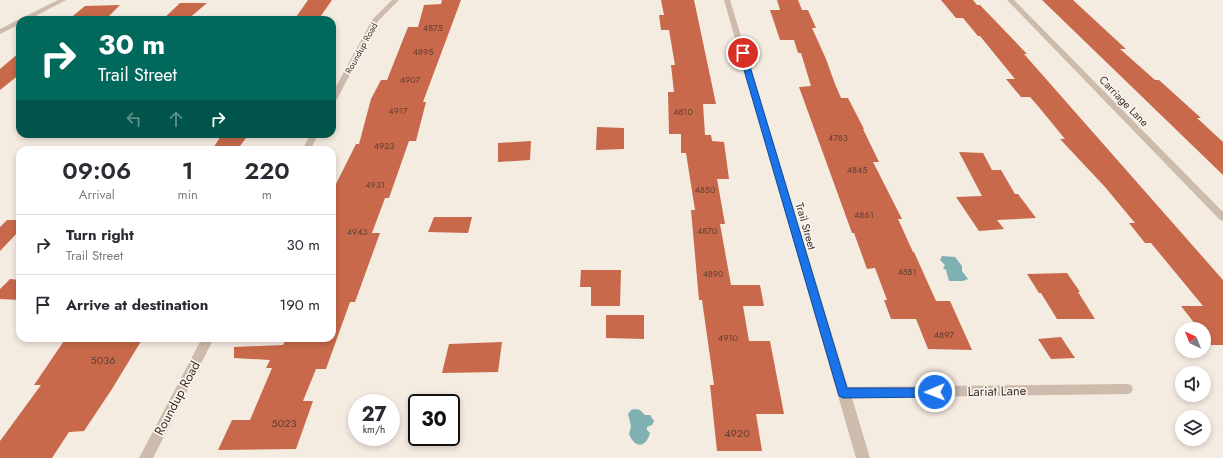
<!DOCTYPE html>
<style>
:root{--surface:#fff;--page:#f7f7f7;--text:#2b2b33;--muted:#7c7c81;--line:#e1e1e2}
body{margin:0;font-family:Jost,sans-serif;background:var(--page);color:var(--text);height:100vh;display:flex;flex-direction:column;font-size:15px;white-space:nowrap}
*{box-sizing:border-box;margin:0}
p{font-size:13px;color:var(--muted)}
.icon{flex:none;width:22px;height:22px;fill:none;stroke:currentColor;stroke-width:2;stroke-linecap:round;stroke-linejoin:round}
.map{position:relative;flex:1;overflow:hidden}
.sheet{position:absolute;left:16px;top:146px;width:320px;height:196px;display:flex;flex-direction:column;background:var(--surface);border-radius:12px;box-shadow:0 2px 6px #0003}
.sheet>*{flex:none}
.banner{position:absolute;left:16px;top:16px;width:320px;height:122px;border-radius:12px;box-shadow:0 2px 6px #0003;background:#00695c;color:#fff;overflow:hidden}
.needle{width:26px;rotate:317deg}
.fabs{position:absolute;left:1175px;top:322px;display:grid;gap:8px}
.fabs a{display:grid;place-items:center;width:36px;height:36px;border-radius:50%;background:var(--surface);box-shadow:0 2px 6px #0003;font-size:20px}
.speed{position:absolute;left:348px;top:394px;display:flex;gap:8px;font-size:20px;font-weight:700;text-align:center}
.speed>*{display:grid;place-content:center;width:52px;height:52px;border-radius:50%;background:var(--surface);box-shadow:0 2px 6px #0003;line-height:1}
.speed small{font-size:10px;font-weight:400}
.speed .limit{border:2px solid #111;border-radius:6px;background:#fff;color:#111}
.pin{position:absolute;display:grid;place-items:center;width:34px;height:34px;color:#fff;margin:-17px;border:2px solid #fff;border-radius:50%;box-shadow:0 1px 4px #0007}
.me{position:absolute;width:44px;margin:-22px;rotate:269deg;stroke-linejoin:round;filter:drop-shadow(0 0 3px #0008)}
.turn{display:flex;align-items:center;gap:14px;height:84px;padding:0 16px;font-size:18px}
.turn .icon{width:52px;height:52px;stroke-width:2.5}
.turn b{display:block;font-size:28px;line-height:34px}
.lanes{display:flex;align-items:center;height:38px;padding:0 16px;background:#0003;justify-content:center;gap:20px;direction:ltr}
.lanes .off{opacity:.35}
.eta{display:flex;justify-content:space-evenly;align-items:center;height:68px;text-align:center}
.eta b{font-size:24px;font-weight:600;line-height:28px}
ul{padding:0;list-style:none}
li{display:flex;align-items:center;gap:12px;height:60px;padding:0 16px;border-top:1px solid var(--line)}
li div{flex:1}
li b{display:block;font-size:15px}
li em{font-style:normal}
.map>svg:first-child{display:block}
.water{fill:#7fb0b2}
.building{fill:#c8694b}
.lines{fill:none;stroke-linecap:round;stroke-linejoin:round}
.minor{fill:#cdbbac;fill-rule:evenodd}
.route{fill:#1a73e8;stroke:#114b97}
.labels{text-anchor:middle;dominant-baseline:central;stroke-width:3.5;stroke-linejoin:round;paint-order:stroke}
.number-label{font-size:9px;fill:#5e3e33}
.far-street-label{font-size:9px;fill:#3b302b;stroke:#fbf5ee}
.street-label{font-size:11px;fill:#3b302b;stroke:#fbf5ee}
.near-number-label{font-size:11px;fill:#5e3e33}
.near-street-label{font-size:13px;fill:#3b302b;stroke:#fbf5ee}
</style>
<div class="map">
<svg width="1223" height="458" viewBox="0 0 1223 458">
<rect width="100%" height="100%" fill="#f4ebe1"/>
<path class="water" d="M 942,256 L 955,257 L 962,266 L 962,271 L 968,279 L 963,281 L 949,281 L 946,270 L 943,268 L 945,265 L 940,260 Z
M 635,409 L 640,410 L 645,415 L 650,415 L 654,421 L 652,425 L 647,427 L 647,430 L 650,433 C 646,448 635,449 629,434 L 631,426 L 628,414 L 631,410 Z"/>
<path class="building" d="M 308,0 L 332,0 L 318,20 L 294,20 Z
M 442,0 L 461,0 L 423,102 L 426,102 L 416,141 L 409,141 L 389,198 L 385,198 L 372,233 L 380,233 L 355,302 L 350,302 L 326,369 L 316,369 L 303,401 L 313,401 L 296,449 L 218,450 L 232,420 L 250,420 L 272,368 L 266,368 L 270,360 L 234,358 L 234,347 L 283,345 L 286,338 L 332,338 L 332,192 L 356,144 L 359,144 L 371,99 L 381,80 L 387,80 L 408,27 L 418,27 L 424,5 L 441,4 Z
M 661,0 L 694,0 L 716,104 L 703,104 L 705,135 L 711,135 L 712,141 L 724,142 L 729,179 L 717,179 L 725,224 L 720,224 L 731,285 L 760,285 L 764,306 L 743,306 L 749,341 L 770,341 L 784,414 L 756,414 L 762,451 L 717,451 L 710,385 L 714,385 L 702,300 L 699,300 L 691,210 L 695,210 L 686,153 L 681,153 L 681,134 L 669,134 L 668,92 L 674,92 L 671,65 L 675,65 L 669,30 L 661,30 L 659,15 L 664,15 Z
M 777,0 L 798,0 L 802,10 L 808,10 L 816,28 L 812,28 L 826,59 L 835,84 L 841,98 L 848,98 L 864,129 L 863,129 L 879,162 L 873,162 L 902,219 L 898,219 L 913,252 L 914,252 L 936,301 L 950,301 L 972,350 L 928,349 L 916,319 L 891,319 L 884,300 L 887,300 L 875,268 L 867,269 L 854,233 L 852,233 L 799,87 L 811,86 L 801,53 L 798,53 L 794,40 L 780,40 L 770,10 L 780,10 Z
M 941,0 L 973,0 L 977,5 L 980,5 L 1027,54 L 1024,54 L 1223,280 L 1223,345 L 1211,345 L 1204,336 L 1204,329 L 1199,329 L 1181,306 L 1203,306 L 1151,243 L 1145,243 L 1129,223 L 1135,223 L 1105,187 L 1060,139 L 1065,139 L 1038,106 L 1030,97 L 1021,97 L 1006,79 L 1015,79 L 980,36 L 978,36 L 963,18 L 956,18 Z
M 1042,0 L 1073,0 L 1126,49 L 1120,49 L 1155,80 L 1159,80 L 1201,118 L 1197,118 L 1223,142 L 1223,175 Z
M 180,3 L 207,3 L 187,20 L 162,20 Z
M 120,5 L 105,20 L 68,20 L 85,6 Z
M 20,52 L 20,74 L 0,90 L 0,69 Z
M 597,127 L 624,128 L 624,149 L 596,150 Z
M 222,134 L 249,134 L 237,150 L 212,150 Z
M 531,141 L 530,160 L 498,162 L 498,143 Z
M 959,152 L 983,153 L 992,170 L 1001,170 L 1015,194 L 1018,194 L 1036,218 L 997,220 L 1004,229 L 979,231 L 956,197 L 982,196 Z
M 434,217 L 472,217 L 468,233 L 428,232 Z
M 7,220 L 20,220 L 20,230 L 0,251 L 0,227 Z
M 581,270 L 621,270 L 620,306 L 591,306 L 591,287 L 580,287 Z
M 1067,273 L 1080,292 L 1078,292 L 1095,319 L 1057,319 L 1041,293 L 1039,293 L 1027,274 Z
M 10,279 L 20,280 L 20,300 L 0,299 L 0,289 Z
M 606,315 L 644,315 L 644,339 L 606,338 Z
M 1061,337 L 1075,358 L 1051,359 L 1038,339 Z
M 66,338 L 143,338 L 112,389 L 84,431 L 69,432 L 52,458 L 0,458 L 0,441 L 41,385 L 34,385 Z
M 502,342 L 498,372 L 442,373 L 449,344 Z"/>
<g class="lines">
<path class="minor" d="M 58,0 L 66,0 L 28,20 L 20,20 L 20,24 L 0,34 L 0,29 Z
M 392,0 L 399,0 L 378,21 L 336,101 L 332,103 L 332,94 L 372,20 Z
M 724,0 L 730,0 L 848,387 L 1127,384 L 1131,385 L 1133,389 L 1131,393 L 1127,394 L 852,398 L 870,458 L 856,458 Z
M 1007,0 L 1014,0 L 1223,212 L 1223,221 L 1220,220 Z
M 311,134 L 319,134 L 310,150 L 302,150 Z
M 202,338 L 214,338 L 153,458 L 139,458 Z"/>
</g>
<path class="route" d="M 740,51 L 746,53 L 847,388 L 935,388 L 939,389 L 941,392 L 939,396 L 935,397 L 843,398 L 839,396 L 739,53 Z"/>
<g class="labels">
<g class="number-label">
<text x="433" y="27">4875</text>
<text x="423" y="51">4895</text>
<text x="410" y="79">4907</text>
<text x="398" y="110">4917</text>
<text x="683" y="111">4810</text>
<text x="838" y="137">4783</text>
<text x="384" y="145">4923</text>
<text x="857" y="169">4845</text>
<text x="375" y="184">4931</text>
<text x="705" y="189">4850</text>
<text x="864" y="214">4861</text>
<text x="707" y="230">4870</text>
<text x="357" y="231">4943</text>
<text x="907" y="271">4881</text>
<text x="713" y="273">4890</text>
<text x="944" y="334">4897</text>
<text x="728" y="337">4910</text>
</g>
<g class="far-street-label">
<text transform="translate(361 48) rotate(-61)">Roundup Road</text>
</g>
<g class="street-label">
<text transform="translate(1124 101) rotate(46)">Carriage Lane</text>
<text transform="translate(806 226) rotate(74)">Trail Street</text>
</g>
<g class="near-number-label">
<text x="103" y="360">5036</text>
<text x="284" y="423">5023</text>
<text x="737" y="433">4920</text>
</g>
<g class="near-street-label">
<text transform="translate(997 391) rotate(-1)">Lariat Lane</text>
<text transform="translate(177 398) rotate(-62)">Roundup Road</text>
</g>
</g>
</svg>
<div class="fabs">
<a><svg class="needle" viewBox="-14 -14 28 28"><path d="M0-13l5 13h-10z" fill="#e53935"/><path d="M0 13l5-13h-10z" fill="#7c7c81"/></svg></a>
<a><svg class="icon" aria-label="sound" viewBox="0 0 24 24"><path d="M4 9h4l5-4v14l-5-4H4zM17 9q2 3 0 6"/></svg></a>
<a><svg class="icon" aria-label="layers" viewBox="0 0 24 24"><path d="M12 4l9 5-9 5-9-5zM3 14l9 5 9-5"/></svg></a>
</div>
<div class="speed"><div>27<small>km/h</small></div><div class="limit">30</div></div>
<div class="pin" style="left:743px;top:53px;background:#d93025"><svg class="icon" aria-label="arrive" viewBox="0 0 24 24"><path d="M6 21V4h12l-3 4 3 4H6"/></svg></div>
<svg class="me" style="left:935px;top:392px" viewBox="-20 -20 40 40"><circle r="17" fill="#1a73e8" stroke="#fff" stroke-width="3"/><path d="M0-11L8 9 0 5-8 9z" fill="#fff"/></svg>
<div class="banner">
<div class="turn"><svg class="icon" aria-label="right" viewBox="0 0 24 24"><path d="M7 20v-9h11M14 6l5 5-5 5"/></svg><div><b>30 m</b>Trail Street</div></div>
<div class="lanes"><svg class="icon off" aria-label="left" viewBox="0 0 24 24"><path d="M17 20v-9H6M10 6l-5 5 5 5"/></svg><svg class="icon off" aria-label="ahead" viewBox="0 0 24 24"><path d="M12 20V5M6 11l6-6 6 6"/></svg><svg class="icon" aria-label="right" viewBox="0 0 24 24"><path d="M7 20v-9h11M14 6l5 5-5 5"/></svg></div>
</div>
<section class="sheet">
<div class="eta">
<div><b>09:06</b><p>Arrival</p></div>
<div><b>1</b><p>min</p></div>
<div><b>220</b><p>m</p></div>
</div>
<ul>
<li><svg class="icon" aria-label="right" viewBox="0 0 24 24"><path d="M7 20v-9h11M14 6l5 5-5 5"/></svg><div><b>Turn right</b><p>Trail Street</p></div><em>30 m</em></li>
<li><svg class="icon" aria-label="arrive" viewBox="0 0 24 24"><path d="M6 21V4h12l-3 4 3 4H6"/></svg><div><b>Arrive at destination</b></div><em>190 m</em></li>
</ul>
</section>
</div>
